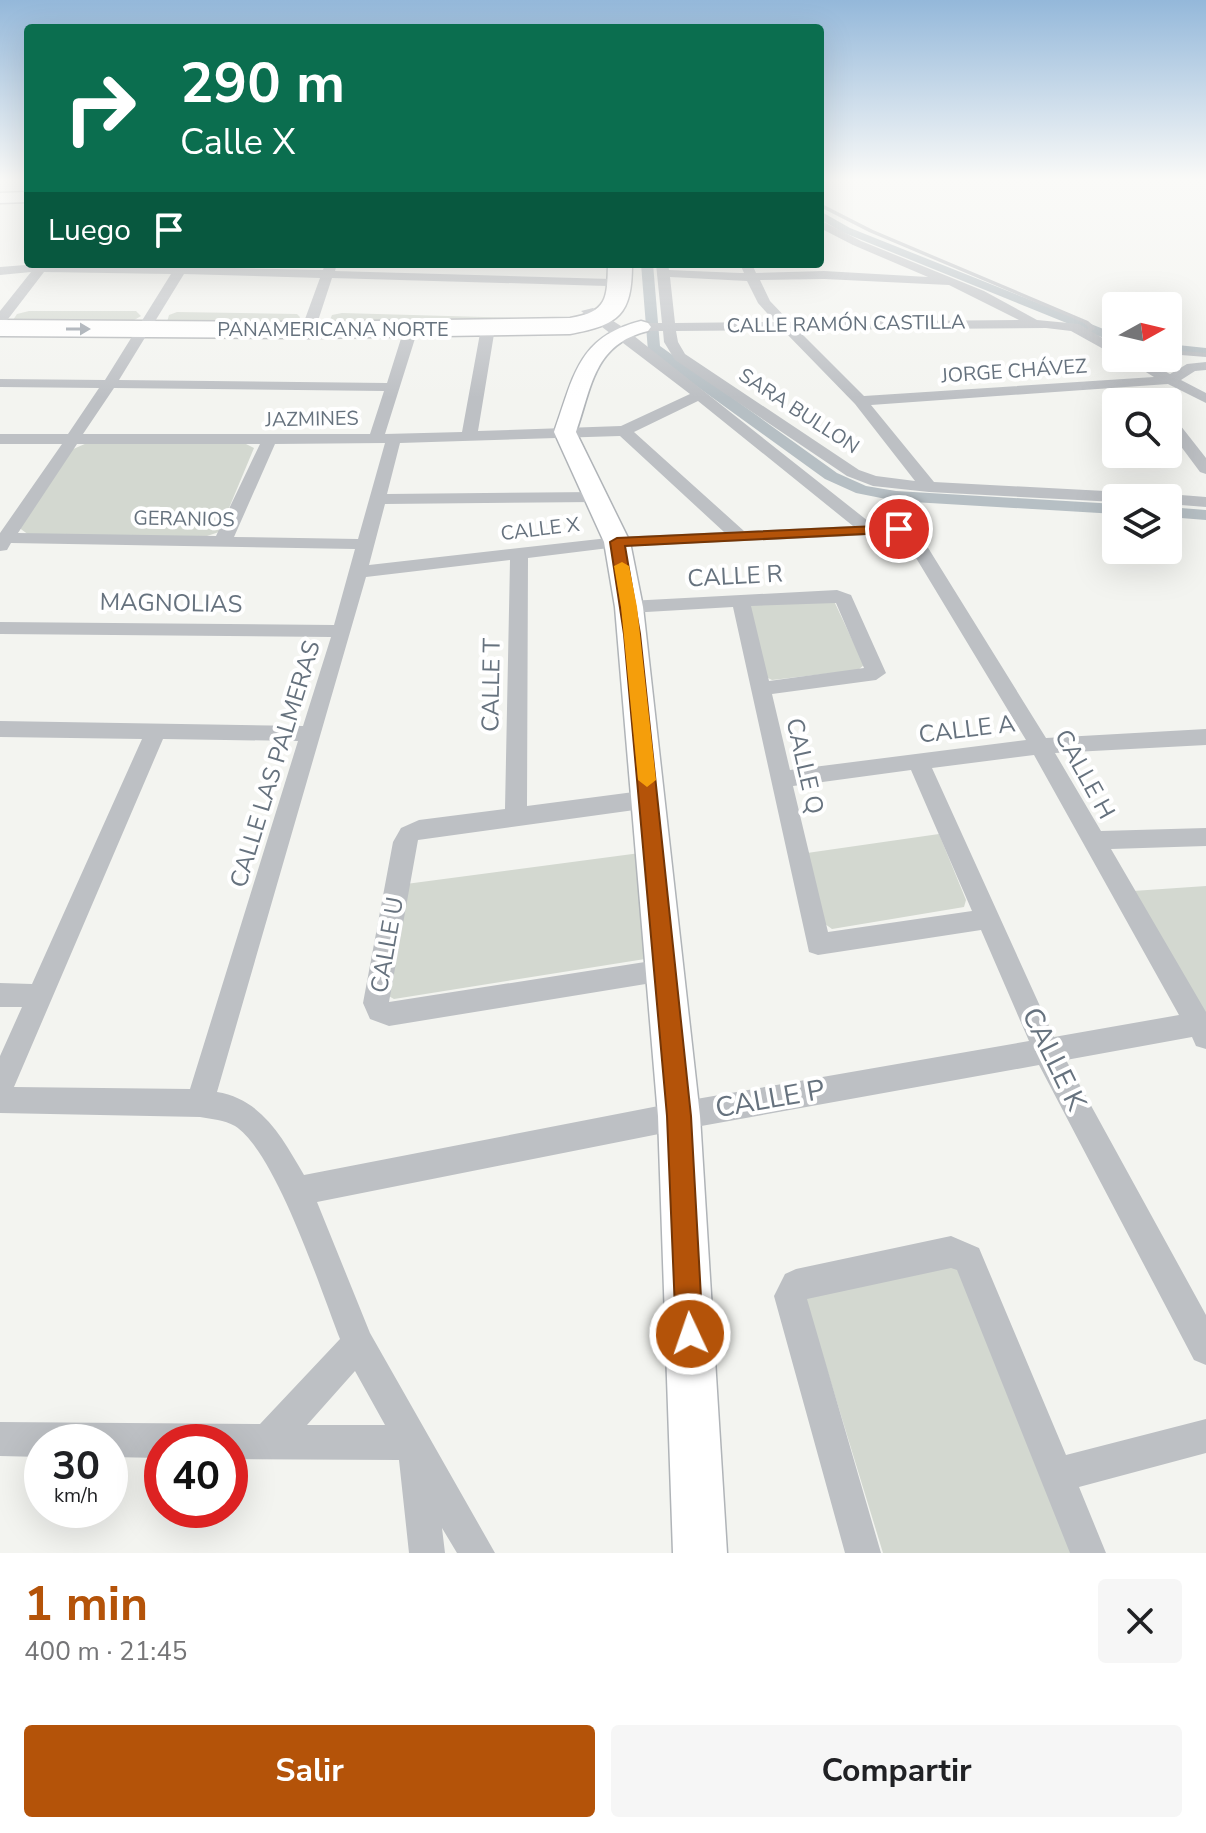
<!DOCTYPE html>
<html lang="es">
<meta charset="utf-8">
<style>
:root{--surface:#fff;--page:#f6f6f6;--text:#202124;--muted:#757577;--accent:#b45309}
body{margin:0;font-family:"Nunito Sans",sans-serif;background:var(--page);color:var(--text);height:100vh;display:flex;flex-direction:column;font-size:30px;white-space:nowrap}
*{box-sizing:border-box;margin:0}
p{font-size:26px;color:var(--muted)}
.icon{flex:none;width:44px;height:44px;fill:none;stroke:currentColor;stroke-width:2;stroke-linecap:round;stroke-linejoin:round}
.map{position:relative;height:1553px;overflow:hidden}
.drawer{display:flex;flex-direction:column;background:var(--surface);flex:1}
.drawer>*{flex:none}
.hud{position:absolute;left:24px;top:24px;width:800px;height:244px;border-radius:8px;box-shadow:0 8px 32px #0002;background:#0b6e4f;color:#fff;overflow:hidden}
.needle{width:52px;rotate:82deg}
.controls{position:absolute;left:1102px;top:292px;display:grid;gap:16px}
.controls a{display:grid;place-items:center;width:80px;height:80px;border-radius:8px;background:var(--surface);box-shadow:0 8px 32px #0002;font-size:40px}
.speed{position:absolute;left:24px;top:1424px;display:flex;gap:16px;font-size:40px;font-weight:700;text-align:center}
.speed>*{display:grid;place-content:center;width:104px;height:104px;border-radius:50%;background:var(--surface);box-shadow:0 8px 32px #0002;line-height:1}
.speed small{font-size:20px;font-weight:400}
.speed .limit{border:12px solid #d22;background:#fff;color:#111}
.pin{position:absolute;display:grid;place-items:center;width:68px;height:68px;color:#fff;margin:-34px;border:4px solid #fff;border-radius:50%;box-shadow:0 2px 8px #0007}
.me{position:absolute;width:88px;margin:-44px;rotate:357deg;stroke-linejoin:round;filter:drop-shadow(0 0 6px #0008)}
.turn{display:flex;align-items:center;gap:28px;height:168px;padding:0 24px;font-size:36px}
.turn .icon{width:104px;height:104px;stroke-width:2.5}
.turn b{display:block;font-size:56px;line-height:68px}
.then{display:flex;align-items:center;height:76px;padding:0 24px;background:#0003;gap:16px;font-size:30px}
.round{display:grid;place-items:center;flex:none;width:84px;height:84px;border-radius:8px;background:var(--page)}
.head{display:flex;align-items:center;justify-content:space-between;height:136px;padding:0 24px}
h1{font-size:48px;font-weight:700;line-height:60px;color:var(--accent)}
.cta{display:flex;gap:16px;margin-top:auto;padding:16px 24px}
.cta a{flex:1;height:92px;border-radius:8px;background:var(--accent);color:#fff;font-size:32px;font-weight:700;line-height:92px;text-align:center}
.cta a+a{background:var(--page);color:var(--text)}
.map>svg:first-child{display:block}
.green{fill:#d3d8d0}
.lines{fill:none;stroke-linecap:round;stroke-linejoin:round}
.canal{fill:#b6bfc4;fill-rule:evenodd}
.secondary-casing{stroke:#b0b4b8;stroke-width:3}
.primary-casing{stroke:#b1b4b8;stroke-width:3}
.highway-casing{stroke:#b0b3b6;stroke-width:3}
.lane{fill:#bdc0c4;fill-rule:evenodd}
.street{fill:#bdc0c4;fill-rule:evenodd}
.secondary{fill:#fff;fill-rule:evenodd}
.primary{fill:#fff;fill-rule:evenodd}
.highway{fill:#fff;fill-rule:evenodd}
.oneway{fill:#949ca5}
.route{fill:#b45309;stroke:#753606;stroke-width:2}
.slow{fill:#f59e0b}
.labels{text-anchor:middle;dominant-baseline:central;stroke-width:8;stroke-linejoin:round;paint-order:stroke}
.far-street-label{font-size:20px;fill:#66727e;stroke:#fff}
.street-label{font-size:24px;fill:#66727e;stroke:#fff}
.near-street-label{font-size:28px;fill:#66727e;stroke:#fff}
</style>
<div class="map">
<svg width="1206" height="1553" viewBox="0 0 1206 1553">
<rect width="100%" height="100%" fill="#f3f4f0"/>
<path class="green" d="M 29,311 L 136,311 L 141,316 L 131,322 L 13,320 L 17,314 Z
M 177,312 L 297,314 L 300,317 L 298,322 L 167,322 L 169,315 Z
M 342,313 L 549,319 L 329,322 L 332,315 Z
M 242,442 L 254,448 L 219,532 L 201,538 L 29,535 L 18,527 L 71,450 L 87,443 Z
M 834,601 L 864,665 L 858,670 L 772,680 L 766,677 L 748,605 Z
M 939,834 L 966,900 L 964,907 L 832,929 L 825,924 L 807,853 Z
M 640,853 L 645,959 L 394,999 L 385,994 L 406,884 Z
M 1206,886 L 1206,1018 L 1133,891 Z
M 943,1260 L 957,1268 L 1072,1553 L 883,1553 L 804,1294 Z"/>
<g class="lines">
<path class="canal" d="M 820,211 L 850,228 L 1116,334 L 1116,343 L 842,232 L 820,219 Z
M 641,264 L 653,264 L 660,346 L 837,473 L 866,486 L 896,491 L 1116,504 L 1116,514 L 896,501 L 856,493 L 825,479 L 648,351 Z
M 1168,344 L 1206,348 L 1206,356 L 1168,352 Z
M 1168,507 L 1206,510 L 1206,520 L 1168,517 Z"/>
<defs>
<path id="secondary" d="M 641,321 L 648,323 L 651,327 L 648,331 C 594,344 592,386 576,432 L 630,542 L 643,607 L 700,1116 L 727,1553 L 673,1553 L 658,1116 L 615,607 L 604,542 L 554,432 C 574,377 577,337 641,321 Z"/>
<path id="primary" d="M 28,192 L 28,202 L 0,203 L 0,193 Z"/>
<path id="highway" d="M 608,264 L 632,264 C 632,315 619,325 570,334 L 308,338 L 0,336 L 0,320 L 308,322 L 570,318 C 608,312 607,298 608,264 Z"/>
</defs>
<use href="#secondary" class="secondary-casing"/>
<use href="#primary" class="primary-casing"/>
<use href="#highway" class="highway-casing"/>
<path class="lane" d="M 820,203 L 873,230 L 1088,321 L 1096,328 L 1086,335 L 1082,335 L 1082,333 L 1089,328 L 1084,323 L 869,232 L 820,207 Z
M 1168,350 L 1206,353 L 1206,357 L 1168,354 Z"/>
<path class="street" d="M 820,220 L 861,241 L 984,291 L 1037,320 L 1079,324 L 1116,346 L 1116,356 L 1071,331 L 1046,328 L 798,330 L 864,396 L 1154,377 L 1123,358 L 1140,358 L 1170,374 L 1187,364 L 1206,362 L 1206,370 L 1195,371 L 1181,380 L 1206,393 L 1206,403 L 1168,384 L 871,405 L 934,482 L 1142,493 L 1150,498 L 1116,498 L 1116,502 L 929,492 L 873,486 L 847,476 L 675,360 L 664,342 L 663,331 L 641,331 L 634,327 L 641,323 L 662,323 L 656,264 L 668,264 L 669,270 L 740,273 L 744,273 L 740,264 L 752,264 L 756,273 L 824,271 L 928,277 L 853,245 L 820,228 ZM 670,277 L 747,281 L 758,303 L 775,322 L 675,323 ZM 824,279 L 949,285 L 1019,320 L 790,322 L 770,301 L 760,280 ZM 783,330 L 855,404 L 915,481 L 876,476 L 859,470 L 685,354 L 678,342 L 676,331 Z
M 38,264 L 189,264 L 188,267 L 323,270 L 325,264 L 337,264 L 335,271 L 611,279 L 613,282 L 607,286 L 332,278 L 315,330 L 308,334 L 301,330 L 320,278 L 184,274 L 119,380 L 387,383 L 404,329 L 411,325 L 418,329 L 385,434 L 462,432 L 481,328 L 488,324 L 495,328 L 478,431 L 621,426 L 690,394 L 581,311 L 593,308 L 624,328 L 873,525 L 893,524 L 917,530 L 1046,738 L 1206,729 L 1206,745 L 1055,753 L 1101,831 L 1206,828 L 1206,846 L 1111,849 L 1206,1012 L 1206,1049 L 1196,1046 L 1192,1037 L 1066,1060 L 1206,1315 L 1206,1365 L 1194,1360 L 1039,1065 L 679,1130 L 317,1202 L 370,1333 L 495,1553 L 457,1553 L 442,1528 L 445,1553 L 409,1553 L 399,1460 L 230,1459 L 230,1442 L 162,1442 L 162,1458 L 110,1457 L 110,1442 L 42,1442 L 42,1457 L 0,1456 L 0,1422 L 260,1424 L 340,1339 C 321,1291 276,1152 235,1126 C 224,1120 212,1119 200,1117 L 0,1113 L 0,1056 L 22,1007 L 0,1007 L 0,983 L 32,984 L 142,739 L 0,737 L 0,721 L 303,726 L 331,637 L 0,634 L 0,622 L 334,625 L 355,549 L 11,543 L 7,550 L 0,551 L 0,533 L 62,444 L 0,444 L 0,434 L 68,434 L 99,388 L 0,387 L 0,379 L 105,380 L 171,274 L 44,272 L 5,323 L 0,324 L 0,311 L 31,272 L 0,275 L 0,267 ZM 114,388 L 384,391 L 370,434 L 83,434 ZM 698,401 L 853,526 L 744,531 L 634,432 ZM 620,436 L 724,532 L 617,537 L 369,565 L 385,504 L 596,502 L 604,497 L 596,492 L 387,494 L 400,443 ZM 385,443 L 358,539 L 234,537 L 275,444 ZM 77,444 L 260,444 L 216,536 L 18,533 ZM 892,534 L 904,538 L 1026,740 L 790,770 L 772,694 L 876,680 L 886,673 L 851,595 L 837,590 L 629,601 L 620,607 L 629,613 L 733,607 L 809,952 L 818,955 L 981,930 L 1029,1041 L 679,1102 L 304,1175 C 283,1139 262,1099 217,1092 L 366,577 L 510,560 L 505,809 L 419,820 L 401,828 L 393,842 L 363,1003 L 370,1019 L 389,1026 L 664,981 L 673,978 L 677,970 L 673,962 L 664,959 L 389,1002 L 418,840 L 649,808 L 657,805 L 660,799 L 657,793 L 649,790 L 527,806 L 528,558 L 617,547 ZM 836,603 L 864,668 L 769,681 L 751,606 ZM 163,739 L 298,741 L 190,1089 L 14,1087 ZM 1034,755 L 1179,1015 L 1054,1037 L 932,768 ZM 911,770 L 972,911 L 828,932 L 793,786 ZM 355,1371 L 385,1425 L 307,1425 Z
M 1168,414 L 1173,416 L 1206,458 L 1206,474 L 1200,472 L 1168,429 Z
M 1168,494 L 1206,497 L 1206,507 L 1168,504 L 1168,498 L 1160,498 Z
M 951,1236 L 979,1248 L 1066,1455 L 1206,1419 L 1206,1453 L 1079,1487 L 1106,1553 L 1070,1553 L 957,1270 L 951,1268 L 807,1299 L 881,1553 L 845,1553 L 774,1296 L 785,1274 L 796,1269 Z"/>
<use href="#secondary" class="secondary"/>
<use href="#primary" class="primary"/>
<use href="#highway" class="highway"/>
</g>
<defs><path id="oneway-solid" d="M-6-.8H1V-3.2L6.5 0L1 3.2V.8H-6Z" transform="scale(2)"/></defs>
<use class="oneway" href="#oneway-solid" transform="translate(78 329)"/>
<linearGradient id="sky" x2="0" y2="1"><stop stop-color="#94b8da"/><stop offset="0.45" stop-color="#fafaf8"/><stop offset="1" stop-color="#fafaf8" stop-opacity="0"/></linearGradient>
<rect width="1206" height="398" fill="url(#sky)"/>
<path class="route" d="M 899,525 L 904,526 L 904,532 L 625,546 L 640,634 L 691,1116 L 703,1334 L 699,1344 L 690,1348 L 680,1344 L 676,1334 L 667,1116 L 624,634 L 610,542 L 617,538 Z"/>
<path class="slow" d="M 622,562 L 629,566 L 637,607 L 656,780 L 647,787 L 638,780 L 621,607 L 614,566 Z"/>
<g class="labels">
<g class="far-street-label">
<text transform="translate(846 324) rotate(-1)">CALLE RAMÓN CASTILLA</text>
<text x="333" y="329">PANAMERICANA NORTE</text>
<text transform="translate(1014 371) rotate(-4)">JORGE CHÁVEZ</text>
<text transform="translate(799 411) rotate(33)">SARA BULLON</text>
<text transform="translate(312 419) rotate(-1)">JAZMINES</text>
<text transform="translate(184 519) rotate(1)">GERANIOS</text>
<text transform="translate(540 529) rotate(-7)">CALLE X</text>
</g>
<g class="street-label">
<text transform="translate(735 576) rotate(-3)">CALLE R</text>
<text transform="translate(171 603) rotate(1)">MAGNOLIAS</text>
<text transform="translate(491 685) rotate(-89)">CALLE T</text>
<text transform="translate(967 729) rotate(-7)">CALLE A</text>
<text transform="translate(275 764) rotate(-73)">CALLE LAS PALMERAS</text>
<text transform="translate(805 766) rotate(77)">CALLE Q</text>
<text transform="translate(1085 774) rotate(61)">CALLE H</text>
<text transform="translate(387 945) rotate(-80)">CALLE U</text>
</g>
<g class="near-street-label">
<text transform="translate(1054 1059) rotate(64)">CALLE K</text>
<text transform="translate(770 1099) rotate(-10)">CALLE P</text>
</g>
</g>
</svg>
<div class="controls">
<a><svg class="needle" viewBox="-14 -14 28 28"><path d="M0-13l5 13h-10z" fill="#e53935"/><path d="M0 13l5-13h-10z" fill="#757577"/></svg></a>
<a><svg class="icon" aria-label="search" viewBox="0 0 24 24"><circle cx="10" cy="10" r="6"/><path d="M15 15l6 6"/></svg></a>
<a><svg class="icon" aria-label="layers" viewBox="0 0 24 24"><path d="M12 4l9 5-9 5-9-5zM3 14l9 5 9-5"/></svg></a>
</div>
<div class="speed"><div>30<small>km/h</small></div><div class="limit">40</div></div>
<div class="pin" style="left:899px;top:529px;background:#d93025"><svg class="icon" aria-label="arrive" viewBox="0 0 24 24"><path d="M6 21V4h12l-3 4 3 4H6"/></svg></div>
<svg class="me" style="left:690px;top:1334px" viewBox="-20 -20 40 40"><circle r="17" fill="#b45309" stroke="#fff" stroke-width="3"/><path d="M0-11L8 9 0 5-8 9z" fill="#fff"/></svg>
<div class="hud">
<div class="turn"><svg class="icon" aria-label="right" viewBox="0 0 24 24"><path d="M7 20v-9h11M14 6l5 5-5 5"/></svg><div><b>290 m</b>Calle X</div></div>
<div class="then">Luego<svg class="icon" aria-label="arrive" viewBox="0 0 24 24"><path d="M6 21V4h12l-3 4 3 4H6"/></svg></div>
</div>
</div>
<section class="drawer">
<div class="head"><div><h1>1 min</h1><p>400 m · 21:45</p></div><a class="round"><svg class="icon" aria-label="close" viewBox="0 0 24 24"><path d="M6 6l12 12M18 6L6 18"/></svg></a></div>
<div class="cta"><a>Salir</a><a>Compartir</a></div>
</section>
